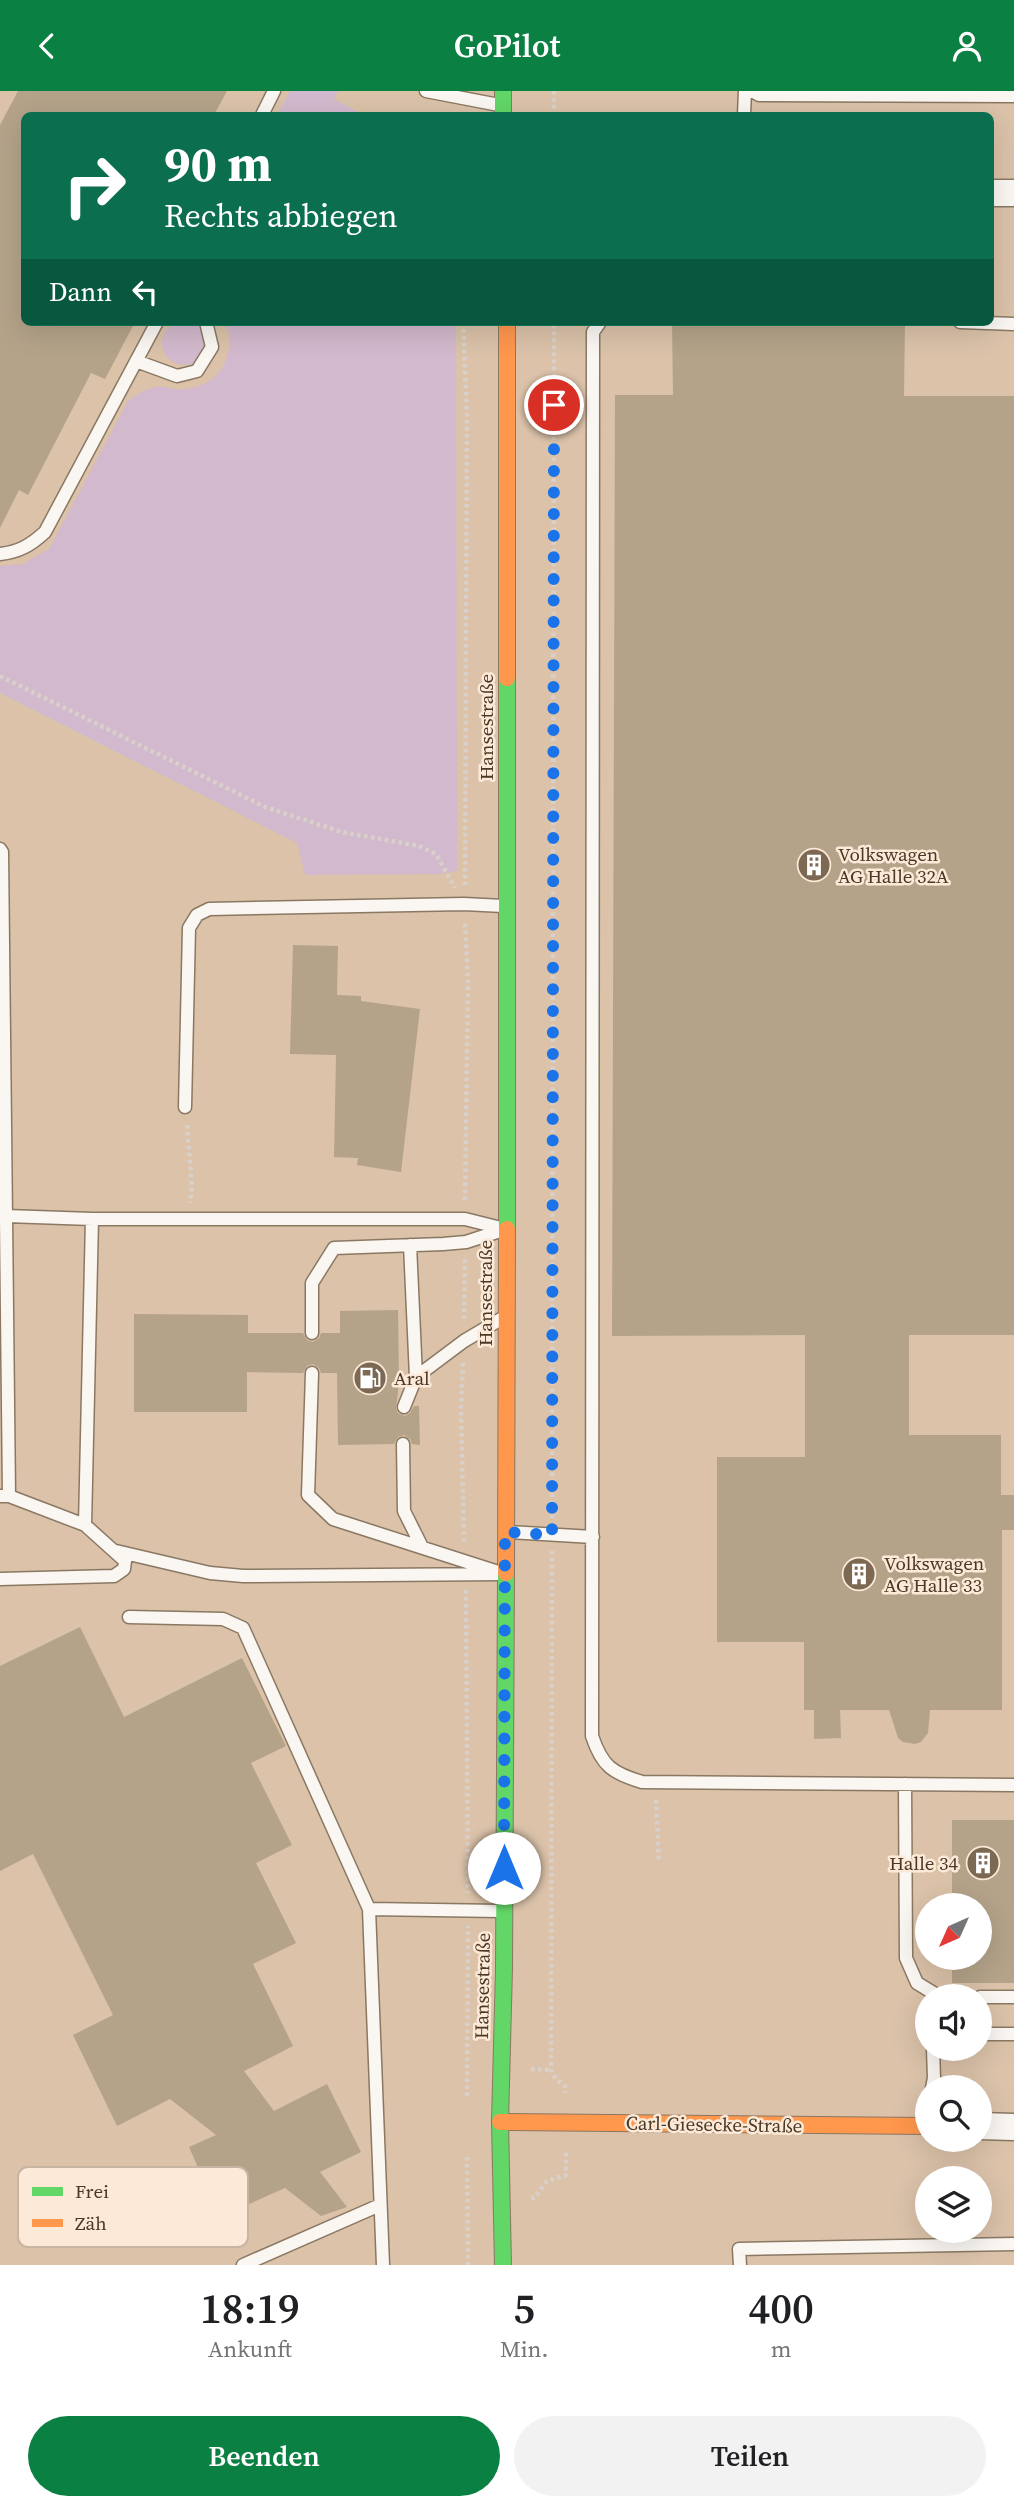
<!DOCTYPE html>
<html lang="de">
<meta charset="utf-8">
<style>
:root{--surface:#fff;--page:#f2f2f2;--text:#202124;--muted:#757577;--accent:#0b8043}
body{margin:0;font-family:"Source Serif 4",serif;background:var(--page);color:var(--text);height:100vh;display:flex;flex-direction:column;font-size:26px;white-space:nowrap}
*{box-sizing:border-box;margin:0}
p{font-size:23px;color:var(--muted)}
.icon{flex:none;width:38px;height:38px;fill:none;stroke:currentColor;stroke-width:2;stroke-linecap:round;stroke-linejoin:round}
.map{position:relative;height:2174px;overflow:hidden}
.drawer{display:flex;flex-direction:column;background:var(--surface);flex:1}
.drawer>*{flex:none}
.hud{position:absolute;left:21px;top:21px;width:973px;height:214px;border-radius:10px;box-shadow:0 7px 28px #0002;background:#0b6e4f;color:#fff;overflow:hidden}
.needle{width:46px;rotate:225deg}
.fabs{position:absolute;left:915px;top:1802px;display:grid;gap:14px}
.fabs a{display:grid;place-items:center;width:77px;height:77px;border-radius:50%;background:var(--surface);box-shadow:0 7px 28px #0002;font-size:35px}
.pin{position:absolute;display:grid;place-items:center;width:60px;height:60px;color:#fff;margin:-30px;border:4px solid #fff;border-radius:50%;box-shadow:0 2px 7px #0007}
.me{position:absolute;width:77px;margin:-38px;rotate:0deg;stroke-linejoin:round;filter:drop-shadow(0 0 5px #0008)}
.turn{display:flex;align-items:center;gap:24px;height:147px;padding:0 28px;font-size:32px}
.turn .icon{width:91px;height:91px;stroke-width:2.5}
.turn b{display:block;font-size:49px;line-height:60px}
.then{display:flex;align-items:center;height:66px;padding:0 28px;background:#0003;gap:14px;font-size:26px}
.eta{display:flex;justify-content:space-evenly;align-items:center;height:119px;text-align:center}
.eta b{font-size:42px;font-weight:600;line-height:49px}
.cta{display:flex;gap:14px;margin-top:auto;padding:14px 28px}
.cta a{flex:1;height:80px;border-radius:42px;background:var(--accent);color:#fff;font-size:28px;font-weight:600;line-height:80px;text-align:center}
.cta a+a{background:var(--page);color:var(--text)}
header{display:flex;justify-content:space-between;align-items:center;height:91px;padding:0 28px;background:var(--accent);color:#fff;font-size:32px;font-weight:600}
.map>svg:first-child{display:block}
.green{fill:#d3b9cd}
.building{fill:#b4a389}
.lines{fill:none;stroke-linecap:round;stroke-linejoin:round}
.lane-casing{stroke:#8a7863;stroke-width:15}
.street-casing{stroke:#8a7863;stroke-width:29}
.fast-casing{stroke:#8a7863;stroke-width:18}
.slow-casing{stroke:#8a7863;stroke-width:18}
.path{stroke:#d9d1c9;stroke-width:4.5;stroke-dasharray:3.5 3.5;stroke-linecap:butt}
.lane{stroke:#faf6f2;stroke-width:12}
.street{stroke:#faf6f2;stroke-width:26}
.fast{stroke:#63d668;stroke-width:16}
.slow{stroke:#ff974d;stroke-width:16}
.route{stroke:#1a73e8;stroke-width:12;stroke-dasharray:0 21.6}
.labels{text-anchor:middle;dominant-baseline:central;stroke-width:5;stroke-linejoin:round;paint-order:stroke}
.street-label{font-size:19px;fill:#4b3925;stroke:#fce9d7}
.poi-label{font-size:19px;fill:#4b3925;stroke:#fce9d7;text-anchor:start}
.key{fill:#fce9d7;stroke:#c7b4a2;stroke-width:2}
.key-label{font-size:19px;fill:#4b3925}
</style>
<header><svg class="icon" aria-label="back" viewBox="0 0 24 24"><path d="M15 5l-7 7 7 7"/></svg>GoPilot<svg class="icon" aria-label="person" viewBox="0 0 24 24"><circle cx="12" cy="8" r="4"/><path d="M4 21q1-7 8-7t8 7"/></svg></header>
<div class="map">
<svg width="1014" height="2174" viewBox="0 0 1014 2174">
<rect width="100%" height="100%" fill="#dbc2a9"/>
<path class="green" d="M 290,0 L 338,0 L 334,8 L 363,24 L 277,24 Z
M162 252a22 22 0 1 1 44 0a22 22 0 1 1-44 0Z
M 223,231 L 456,231 L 457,780 L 439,783 L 305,784 L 297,752 L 0,602 L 0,475 L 23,473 L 49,458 L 128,310 C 138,303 145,297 158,296 C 163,295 168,297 174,298 C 199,300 223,288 228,262 C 231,250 230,242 223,231 Z"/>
<path class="building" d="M 18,0 L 227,0 L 214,24 L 24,24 L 24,231 L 135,231 L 105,288 L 91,282 L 28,404 L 19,399 L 0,437 L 0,34 Z
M 672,231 L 905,231 L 904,305 L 1014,305 L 1014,1244 L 909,1244 L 909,1344 L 1001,1344 L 1001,1404 L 1014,1404 L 1014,1439 L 1002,1439 L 1002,1619 L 930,1619 L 928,1642 L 921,1651 L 915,1653 L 903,1651 L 898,1647 L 889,1619 L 840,1619 L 841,1647 L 814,1648 L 814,1619 L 804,1619 L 804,1551 L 717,1551 L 717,1366 L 805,1366 L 805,1244 L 612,1245 L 615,304 L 673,304 Z
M 293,854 L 338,855 L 337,904 L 361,905 L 361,910 L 420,918 L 401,1081 L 357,1074 L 358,1067 L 334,1066 L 336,964 L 290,963 Z
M 398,1219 L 399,1292 L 396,1318 L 398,1322 L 405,1325 L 410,1322 L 414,1315 L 419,1315 L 420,1354 L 412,1353 L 410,1348 L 404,1344 L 398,1346 L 394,1353 L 338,1354 L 337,1282 L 321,1282 L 319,1277 L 313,1273 L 307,1275 L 303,1282 L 247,1281 L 247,1321 L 134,1321 L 134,1223 L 248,1224 L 248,1242 L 303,1242 L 307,1249 L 313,1251 L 319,1247 L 321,1242 L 340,1242 L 340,1220 Z
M 80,1536 L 124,1626 L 242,1567 L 286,1655 L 251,1672 L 292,1754 L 256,1772 L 296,1852 L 253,1873 L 293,1955 L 244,1980 L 274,2020 L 327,1993 L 361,2061 L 320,2081 L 347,2116 L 321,2125 L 285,2097 L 220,2126 L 189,2056 L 216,2044 L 170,2008 L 117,2035 L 73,1944 L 113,1924 L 33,1763 L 0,1780 L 0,1575 Z
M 952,1729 L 1014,1729 L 1014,1892 L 952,1892 L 952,1867 L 980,1867 L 980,1815 L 952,1815 Z"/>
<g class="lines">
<defs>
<path id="lane" d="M 426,0 L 499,14
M 752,0 L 759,4 L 1014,5
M 262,24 L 274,0
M 744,24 L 745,0
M 600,231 L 593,241 L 592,1645 C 602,1675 612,1682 642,1691 L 1014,1694
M 960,231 L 1014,233
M 136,270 L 177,285 L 197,280 L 212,256 L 206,231
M 0,463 C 19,461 31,454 45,441 L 157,231
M 0,758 L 2,761 L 9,1405
M 185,1016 L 189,837 L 197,824 L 209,818 L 464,813 L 503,815
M 6,1125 L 92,1128 L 465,1128 L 505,1138
M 410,1154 L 416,1286 L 464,1250 L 501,1228
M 312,1242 L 312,1192 L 334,1157 L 443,1153 L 466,1151 L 503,1139
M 312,1282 L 308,1404 L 333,1428 L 495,1480
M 404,1316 L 416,1286
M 403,1353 L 404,1420 L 422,1456
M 0,1405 L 9,1405 L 85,1434 L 125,1470 L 124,1478 L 114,1485 L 0,1488
M 85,1434 L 92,1128
M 509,1441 L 593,1446
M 116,1460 L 210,1482 L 243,1485 L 501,1483
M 129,1526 L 223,1528 L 243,1537 L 369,1818
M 905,1693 L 906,1867 L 917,1892 L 940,1906
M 980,1906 L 1014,1906
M 980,1943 L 1014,1943
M 932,1997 L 934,1987 L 933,1958
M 243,2174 L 380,2114
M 383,2174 L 369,1818 L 500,1820
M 740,2174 L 739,2158 L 1014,2153"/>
<path id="street" d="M 990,102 L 1014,102
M 980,2035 L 1014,2036"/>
<path id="fast" d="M 503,0 L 503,24
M 507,587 L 507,1138
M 503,2174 L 500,2031 L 504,1877 L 506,1482"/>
<path id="slow" d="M 507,231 L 507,587
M 506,1482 L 507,1138
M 500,2031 L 928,2035"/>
</defs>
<use href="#lane" class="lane-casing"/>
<use href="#street" class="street-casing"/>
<use href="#fast" class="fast-casing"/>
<use href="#slow" class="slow-casing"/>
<path class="path" d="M 554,0 L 554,24
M 463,231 L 467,323 L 465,794
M 0,585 L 265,716 L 342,741 L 419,755 L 436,763 L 455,797
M 187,1034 L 192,1096 L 190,1112
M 465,1109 L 468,893 L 465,831
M 464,1228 L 465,1167
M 463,1272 L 461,1317 L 464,1452
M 552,1427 L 554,231
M 552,1460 L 551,1979 L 556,1988 L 565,1995 L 565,2002
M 466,1499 L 468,1802
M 656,1709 L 659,1771
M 531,1978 L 551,1979
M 467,2005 L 468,1835
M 467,2066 L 468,2174
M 531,2107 L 534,2107 L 547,2090 L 566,2084 L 566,2059"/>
<use href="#lane" class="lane"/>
<use href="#street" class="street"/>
<use href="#fast" class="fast"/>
<use href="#slow" class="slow"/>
</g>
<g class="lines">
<path class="route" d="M 504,1777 L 505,1441 L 552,1444 L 554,314"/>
</g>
<defs>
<symbol id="building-disc" viewBox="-11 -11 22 22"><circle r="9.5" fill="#7d6953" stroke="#fce9d7"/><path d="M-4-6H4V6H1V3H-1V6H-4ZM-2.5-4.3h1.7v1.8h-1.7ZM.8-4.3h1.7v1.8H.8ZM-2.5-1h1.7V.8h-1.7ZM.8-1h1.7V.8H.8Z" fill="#fff"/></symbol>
<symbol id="fuel-disc" viewBox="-11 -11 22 22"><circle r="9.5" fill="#7d6953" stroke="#fce9d7"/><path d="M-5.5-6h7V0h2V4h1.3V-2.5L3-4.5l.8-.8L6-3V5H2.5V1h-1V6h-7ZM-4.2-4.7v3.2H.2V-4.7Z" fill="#fff"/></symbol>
</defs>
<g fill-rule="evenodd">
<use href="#building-disc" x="795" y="755" width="38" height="38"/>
<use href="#fuel-disc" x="351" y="1268" width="38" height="38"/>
<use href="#building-disc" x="840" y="1464" width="38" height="38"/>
<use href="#building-disc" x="964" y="1753" width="38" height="38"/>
</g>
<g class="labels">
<g class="street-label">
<text transform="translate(486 636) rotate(-90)">Hansestraße</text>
<text transform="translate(485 1202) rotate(-90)">Hansestraße</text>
<text transform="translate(482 1895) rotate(-89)">Hansestraße</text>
<text transform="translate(714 2033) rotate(1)">Carl-Giesecke-Straße</text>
</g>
<g class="poi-label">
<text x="838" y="763">Volkswagen<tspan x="838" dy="22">AG Halle 32A</tspan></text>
<text x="394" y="1287">Aral</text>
<text x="884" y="1472">Volkswagen<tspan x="884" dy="22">AG Halle 33</tspan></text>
<text x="958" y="1772" text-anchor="end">Halle 34</text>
</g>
</g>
<rect x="18" y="2076" width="230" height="80" rx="10" class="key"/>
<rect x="32" y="2096" width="31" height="9" fill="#63d668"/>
<rect x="32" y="2128" width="31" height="8" fill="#ff974d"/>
<g class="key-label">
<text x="75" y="2107">Frei</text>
<text x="75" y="2139">Zäh</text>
</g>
</svg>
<div class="fabs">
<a><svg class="needle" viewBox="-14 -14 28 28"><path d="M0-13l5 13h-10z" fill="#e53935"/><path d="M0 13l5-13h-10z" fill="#757577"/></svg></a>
<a><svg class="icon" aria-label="sound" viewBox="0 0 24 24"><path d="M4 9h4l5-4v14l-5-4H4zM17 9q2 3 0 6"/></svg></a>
<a><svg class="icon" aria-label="search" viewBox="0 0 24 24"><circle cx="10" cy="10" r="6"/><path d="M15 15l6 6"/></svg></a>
<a><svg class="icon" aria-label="layers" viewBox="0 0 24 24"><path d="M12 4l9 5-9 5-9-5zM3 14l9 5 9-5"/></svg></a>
</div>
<div class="pin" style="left:554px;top:314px;background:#d93025"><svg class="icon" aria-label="arrive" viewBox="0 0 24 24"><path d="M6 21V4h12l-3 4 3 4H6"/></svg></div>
<svg class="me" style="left:504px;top:1777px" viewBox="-20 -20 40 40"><circle r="19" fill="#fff"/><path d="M0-13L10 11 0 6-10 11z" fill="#1a73e8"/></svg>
<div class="hud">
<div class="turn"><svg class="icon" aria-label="right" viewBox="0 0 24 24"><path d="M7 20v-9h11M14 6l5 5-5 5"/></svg><div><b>90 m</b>Rechts abbiegen</div></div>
<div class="then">Dann<svg class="icon" aria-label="left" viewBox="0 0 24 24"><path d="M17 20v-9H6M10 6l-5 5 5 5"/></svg></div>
</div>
</div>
<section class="drawer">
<div class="eta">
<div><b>18:19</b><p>Ankunft</p></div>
<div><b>5</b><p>Min.</p></div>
<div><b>400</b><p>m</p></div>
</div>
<div class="cta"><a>Beenden</a><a>Teilen</a></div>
</section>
